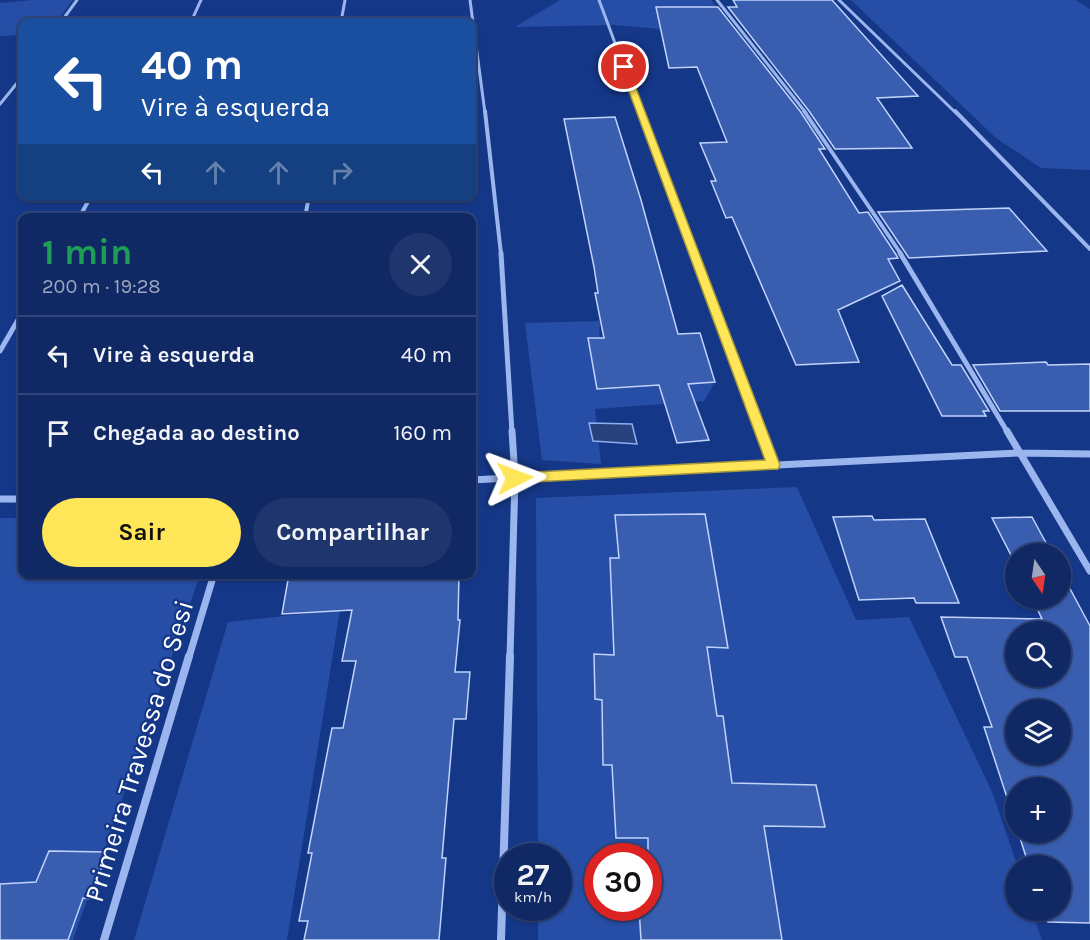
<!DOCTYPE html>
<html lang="pt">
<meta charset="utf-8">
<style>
:root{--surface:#102965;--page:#1e356e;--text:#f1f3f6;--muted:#9ca6bf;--line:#304579;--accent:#ffe659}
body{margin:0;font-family:Karla,sans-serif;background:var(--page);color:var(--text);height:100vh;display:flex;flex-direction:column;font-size:22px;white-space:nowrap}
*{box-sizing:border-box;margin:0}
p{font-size:20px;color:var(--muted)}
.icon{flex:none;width:33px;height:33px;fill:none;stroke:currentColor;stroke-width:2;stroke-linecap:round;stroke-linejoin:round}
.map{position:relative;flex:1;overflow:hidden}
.panel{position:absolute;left:18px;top:213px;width:458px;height:366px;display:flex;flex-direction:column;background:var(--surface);border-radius:12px;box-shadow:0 2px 4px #0004,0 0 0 2px var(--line)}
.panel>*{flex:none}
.banner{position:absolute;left:18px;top:18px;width:458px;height:183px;border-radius:12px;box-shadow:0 2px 4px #0004,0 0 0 2px var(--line);background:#1a4fa0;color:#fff;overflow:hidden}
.needle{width:39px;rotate:167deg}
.tools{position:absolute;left:1005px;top:543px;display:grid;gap:12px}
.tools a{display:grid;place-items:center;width:66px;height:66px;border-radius:50%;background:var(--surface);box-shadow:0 2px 4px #0004,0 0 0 2px var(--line);font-size:30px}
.speed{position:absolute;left:494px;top:843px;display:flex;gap:12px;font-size:30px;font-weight:700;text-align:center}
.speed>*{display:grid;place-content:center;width:78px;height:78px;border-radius:50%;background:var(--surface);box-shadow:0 2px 4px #0004,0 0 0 2px var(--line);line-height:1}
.speed small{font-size:15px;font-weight:400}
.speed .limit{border:9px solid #d22;background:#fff;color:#111}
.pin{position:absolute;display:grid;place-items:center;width:51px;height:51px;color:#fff;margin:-26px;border:3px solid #fff;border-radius:50%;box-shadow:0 2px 6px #0007}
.me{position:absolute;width:66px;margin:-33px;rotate:87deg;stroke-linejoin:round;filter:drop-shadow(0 0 4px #0008)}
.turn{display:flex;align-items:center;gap:21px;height:126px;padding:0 24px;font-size:27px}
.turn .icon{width:78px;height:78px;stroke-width:2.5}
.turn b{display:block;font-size:42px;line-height:51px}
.lanes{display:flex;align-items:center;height:57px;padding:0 24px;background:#0003;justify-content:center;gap:30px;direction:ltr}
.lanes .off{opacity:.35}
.round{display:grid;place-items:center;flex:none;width:63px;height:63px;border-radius:32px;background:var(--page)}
.summary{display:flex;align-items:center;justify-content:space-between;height:102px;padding:0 24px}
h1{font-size:36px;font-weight:700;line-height:45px;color:#1e9e55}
.primary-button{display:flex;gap:12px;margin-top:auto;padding:12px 24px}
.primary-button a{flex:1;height:69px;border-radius:36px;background:var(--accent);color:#111;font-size:24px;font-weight:700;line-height:69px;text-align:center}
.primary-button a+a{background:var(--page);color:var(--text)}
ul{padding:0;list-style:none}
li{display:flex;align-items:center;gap:18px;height:78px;padding:0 24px;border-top:2px solid var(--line)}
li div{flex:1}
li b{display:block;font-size:22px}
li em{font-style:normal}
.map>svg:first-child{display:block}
.green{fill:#274ea6;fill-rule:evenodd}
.water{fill:#29427e;stroke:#8daef1;stroke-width:1.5}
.building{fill:#395daf;stroke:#c1d3fb;stroke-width:1.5;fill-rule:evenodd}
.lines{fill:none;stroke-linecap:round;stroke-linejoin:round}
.street-far4{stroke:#9bb5ee;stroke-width:3}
.street-far3{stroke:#9bb5ee;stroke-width:4}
.street-far2{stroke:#9bb5ee;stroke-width:5}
.street-far1{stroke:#9bb5ee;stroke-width:7}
.street{stroke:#9bb5ee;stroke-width:8}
.route{fill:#ffe659;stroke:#a6963a;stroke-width:1.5}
.labels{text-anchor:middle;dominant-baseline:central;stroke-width:4.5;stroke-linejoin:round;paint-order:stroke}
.near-street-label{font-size:27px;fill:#fff;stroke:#153787}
</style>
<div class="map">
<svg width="1090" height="940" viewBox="0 0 1090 940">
<rect width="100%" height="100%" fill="#153787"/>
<path class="green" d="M 33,0 L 73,0 L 56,22 L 22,22 L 22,35 L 0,36 L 0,3 Z
M 560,0 L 711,0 L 730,26 L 717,34 L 615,25 L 515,27 Z
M 851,0 L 1076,0 L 1090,9 L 1090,170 L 1041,168 L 996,138 Z
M 600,321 L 597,389 L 715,382 L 704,401 L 595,409 L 601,464 L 542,460 L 525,323 Z
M 797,487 L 856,620 L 909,617 L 993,794 L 1017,865 L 1016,910 L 1032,911 L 1042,940 L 538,940 L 538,908 L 558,908 L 558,856 L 538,856 L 536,498 ZM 597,856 L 648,856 L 648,908 L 597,908 Z
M 0,518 L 22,518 L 22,574 L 200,575 L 73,940 L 0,940 Z
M 340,610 L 287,940 L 134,940 L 228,622 Z"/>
<path class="water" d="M 589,423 L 632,424 L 637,444 L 593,441 Z"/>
<path class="building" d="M 733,0 L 832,0 L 918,96 L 877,98 L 912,148 L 835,149 L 809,111 L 728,7 L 737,7 Z
M 656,7 L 718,7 L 800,111 L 825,149 L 819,149 L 859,213 L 868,212 L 895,253 L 898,258 L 888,259 L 900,281 L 838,310 L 859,362 L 796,365 L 732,217 L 726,218 L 711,181 L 716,181 L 700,143 L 727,142 L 697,67 L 669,68 Z
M 615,117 L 641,200 L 678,334 L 700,333 L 715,382 L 688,384 L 709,440 L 677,443 L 659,385 L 597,389 L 588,338 L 604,338 L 595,293 L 598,293 L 594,267 L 564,119 Z
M 1009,208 L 1047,251 L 909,258 L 878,212 Z
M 902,285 L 952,365 L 961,365 L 989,411 L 983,411 L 986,416 L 942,416 L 882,296 Z
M 1046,362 L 1048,365 L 1090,364 L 1090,411 L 1000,411 L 973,365 Z
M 705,514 L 728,648 L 707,647 L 717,716 L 723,716 L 732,783 L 816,785 L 825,827 L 764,826 L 782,940 L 641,940 L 639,908 L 648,908 L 648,838 L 616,838 L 612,765 L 603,765 L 602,700 L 595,699 L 594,654 L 614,655 L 610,558 L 619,558 L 615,515 Z
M 872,516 L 874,520 L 925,519 L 959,603 L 916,603 L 914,598 L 859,600 L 833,517 Z
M 1032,517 L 1052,554 L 1016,554 L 1016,565 L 992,518 Z
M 1060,570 L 1090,626 L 1090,923 L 1048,922 L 1044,910 L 1060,910 L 1060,866 L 1029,866 L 1018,832 L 1060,832 L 1060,788 L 1016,788 L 1016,825 L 984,727 L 992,727 L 967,657 L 955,657 L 941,617 L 1042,619 L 1032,598 L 1060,598 ZM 1016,632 L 1060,632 L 1060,676 L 1016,676 ZM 1016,710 L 1060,710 L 1060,754 L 1016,754 Z
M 289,574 L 459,574 L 458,620 L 460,620 L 455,672 L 470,672 L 466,719 L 454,719 L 442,858 L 446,858 L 439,940 L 304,940 L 308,921 L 299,921 L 312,853 L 308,853 L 332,728 L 343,728 L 356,661 L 342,661 L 352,610 L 282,614 Z
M 49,851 L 107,852 L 91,899 L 83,898 L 68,940 L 0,940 L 0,884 L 36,882 Z"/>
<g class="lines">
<path class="street-far4" d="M 470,0 L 485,113
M 599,0 L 641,113
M 717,0 L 806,113
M 839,0 L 956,113
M 61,22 L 77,0
M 191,22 L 201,0
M 341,22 L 345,0
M 0,104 L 22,77"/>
<path class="street-far3" d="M 485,111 L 501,254
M 641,111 L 694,254
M 804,111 L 901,254
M 955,111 L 1090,249
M 79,218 L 91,196
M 305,218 L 309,196"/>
<path class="street-far2" d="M 501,253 L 512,433
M 694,253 L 761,433
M 900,253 L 1008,433
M 0,351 L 22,313"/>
<path class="street-far1" d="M 760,431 L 773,465
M 1007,431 L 1090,571
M 471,480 L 1019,453 L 1090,454
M 0,499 L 22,499
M 189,657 L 214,574
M 510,657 L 515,478 L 512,431"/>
<path class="street" d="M 104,940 L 189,656
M 501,940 L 510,656"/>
</g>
<path class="route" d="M 624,65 L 628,67 L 780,465 L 778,469 L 515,483 L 508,478 L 515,473 L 765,460 L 620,67 Z"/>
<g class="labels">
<g class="near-street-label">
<text transform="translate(139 751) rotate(-73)">Primeira Travessa do Sesi</text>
</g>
</g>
</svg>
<div class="tools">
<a><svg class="needle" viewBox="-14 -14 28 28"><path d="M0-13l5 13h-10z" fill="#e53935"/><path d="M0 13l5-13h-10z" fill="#9ca6bf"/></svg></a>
<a><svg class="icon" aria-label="search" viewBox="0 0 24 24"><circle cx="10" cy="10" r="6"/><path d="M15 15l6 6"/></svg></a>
<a><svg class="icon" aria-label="layers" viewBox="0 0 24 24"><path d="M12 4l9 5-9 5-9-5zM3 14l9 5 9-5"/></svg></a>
<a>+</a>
<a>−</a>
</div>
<div class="speed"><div>27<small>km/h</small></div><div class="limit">30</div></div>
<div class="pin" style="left:624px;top:67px;background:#d93025"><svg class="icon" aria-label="arrive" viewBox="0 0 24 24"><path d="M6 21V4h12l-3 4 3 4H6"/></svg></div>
<svg class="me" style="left:515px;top:478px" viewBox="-20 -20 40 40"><path d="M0-17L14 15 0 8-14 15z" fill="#ffe659" stroke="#fff" stroke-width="4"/></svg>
<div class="banner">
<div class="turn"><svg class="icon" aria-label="left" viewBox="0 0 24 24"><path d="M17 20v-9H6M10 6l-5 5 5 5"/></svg><div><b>40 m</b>Vire à esquerda</div></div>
<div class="lanes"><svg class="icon" aria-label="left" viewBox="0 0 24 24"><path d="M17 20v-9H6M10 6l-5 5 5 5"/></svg><svg class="icon off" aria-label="ahead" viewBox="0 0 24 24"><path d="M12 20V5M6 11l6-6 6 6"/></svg><svg class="icon off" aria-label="ahead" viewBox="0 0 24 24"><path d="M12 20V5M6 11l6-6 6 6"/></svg><svg class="icon off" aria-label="right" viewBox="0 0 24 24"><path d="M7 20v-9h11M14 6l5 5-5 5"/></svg></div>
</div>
<section class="panel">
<div class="summary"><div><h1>1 min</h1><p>200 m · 19:28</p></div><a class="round"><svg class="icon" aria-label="close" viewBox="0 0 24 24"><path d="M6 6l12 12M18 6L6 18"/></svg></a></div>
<ul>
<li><svg class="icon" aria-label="left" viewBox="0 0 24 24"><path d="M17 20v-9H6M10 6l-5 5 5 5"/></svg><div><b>Vire à esquerda</b></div><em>40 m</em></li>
<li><svg class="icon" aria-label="arrive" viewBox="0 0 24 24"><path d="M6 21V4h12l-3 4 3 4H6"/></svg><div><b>Chegada ao destino</b></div><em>160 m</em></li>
</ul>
<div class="primary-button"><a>Sair</a><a>Compartilhar</a></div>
</section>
</div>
